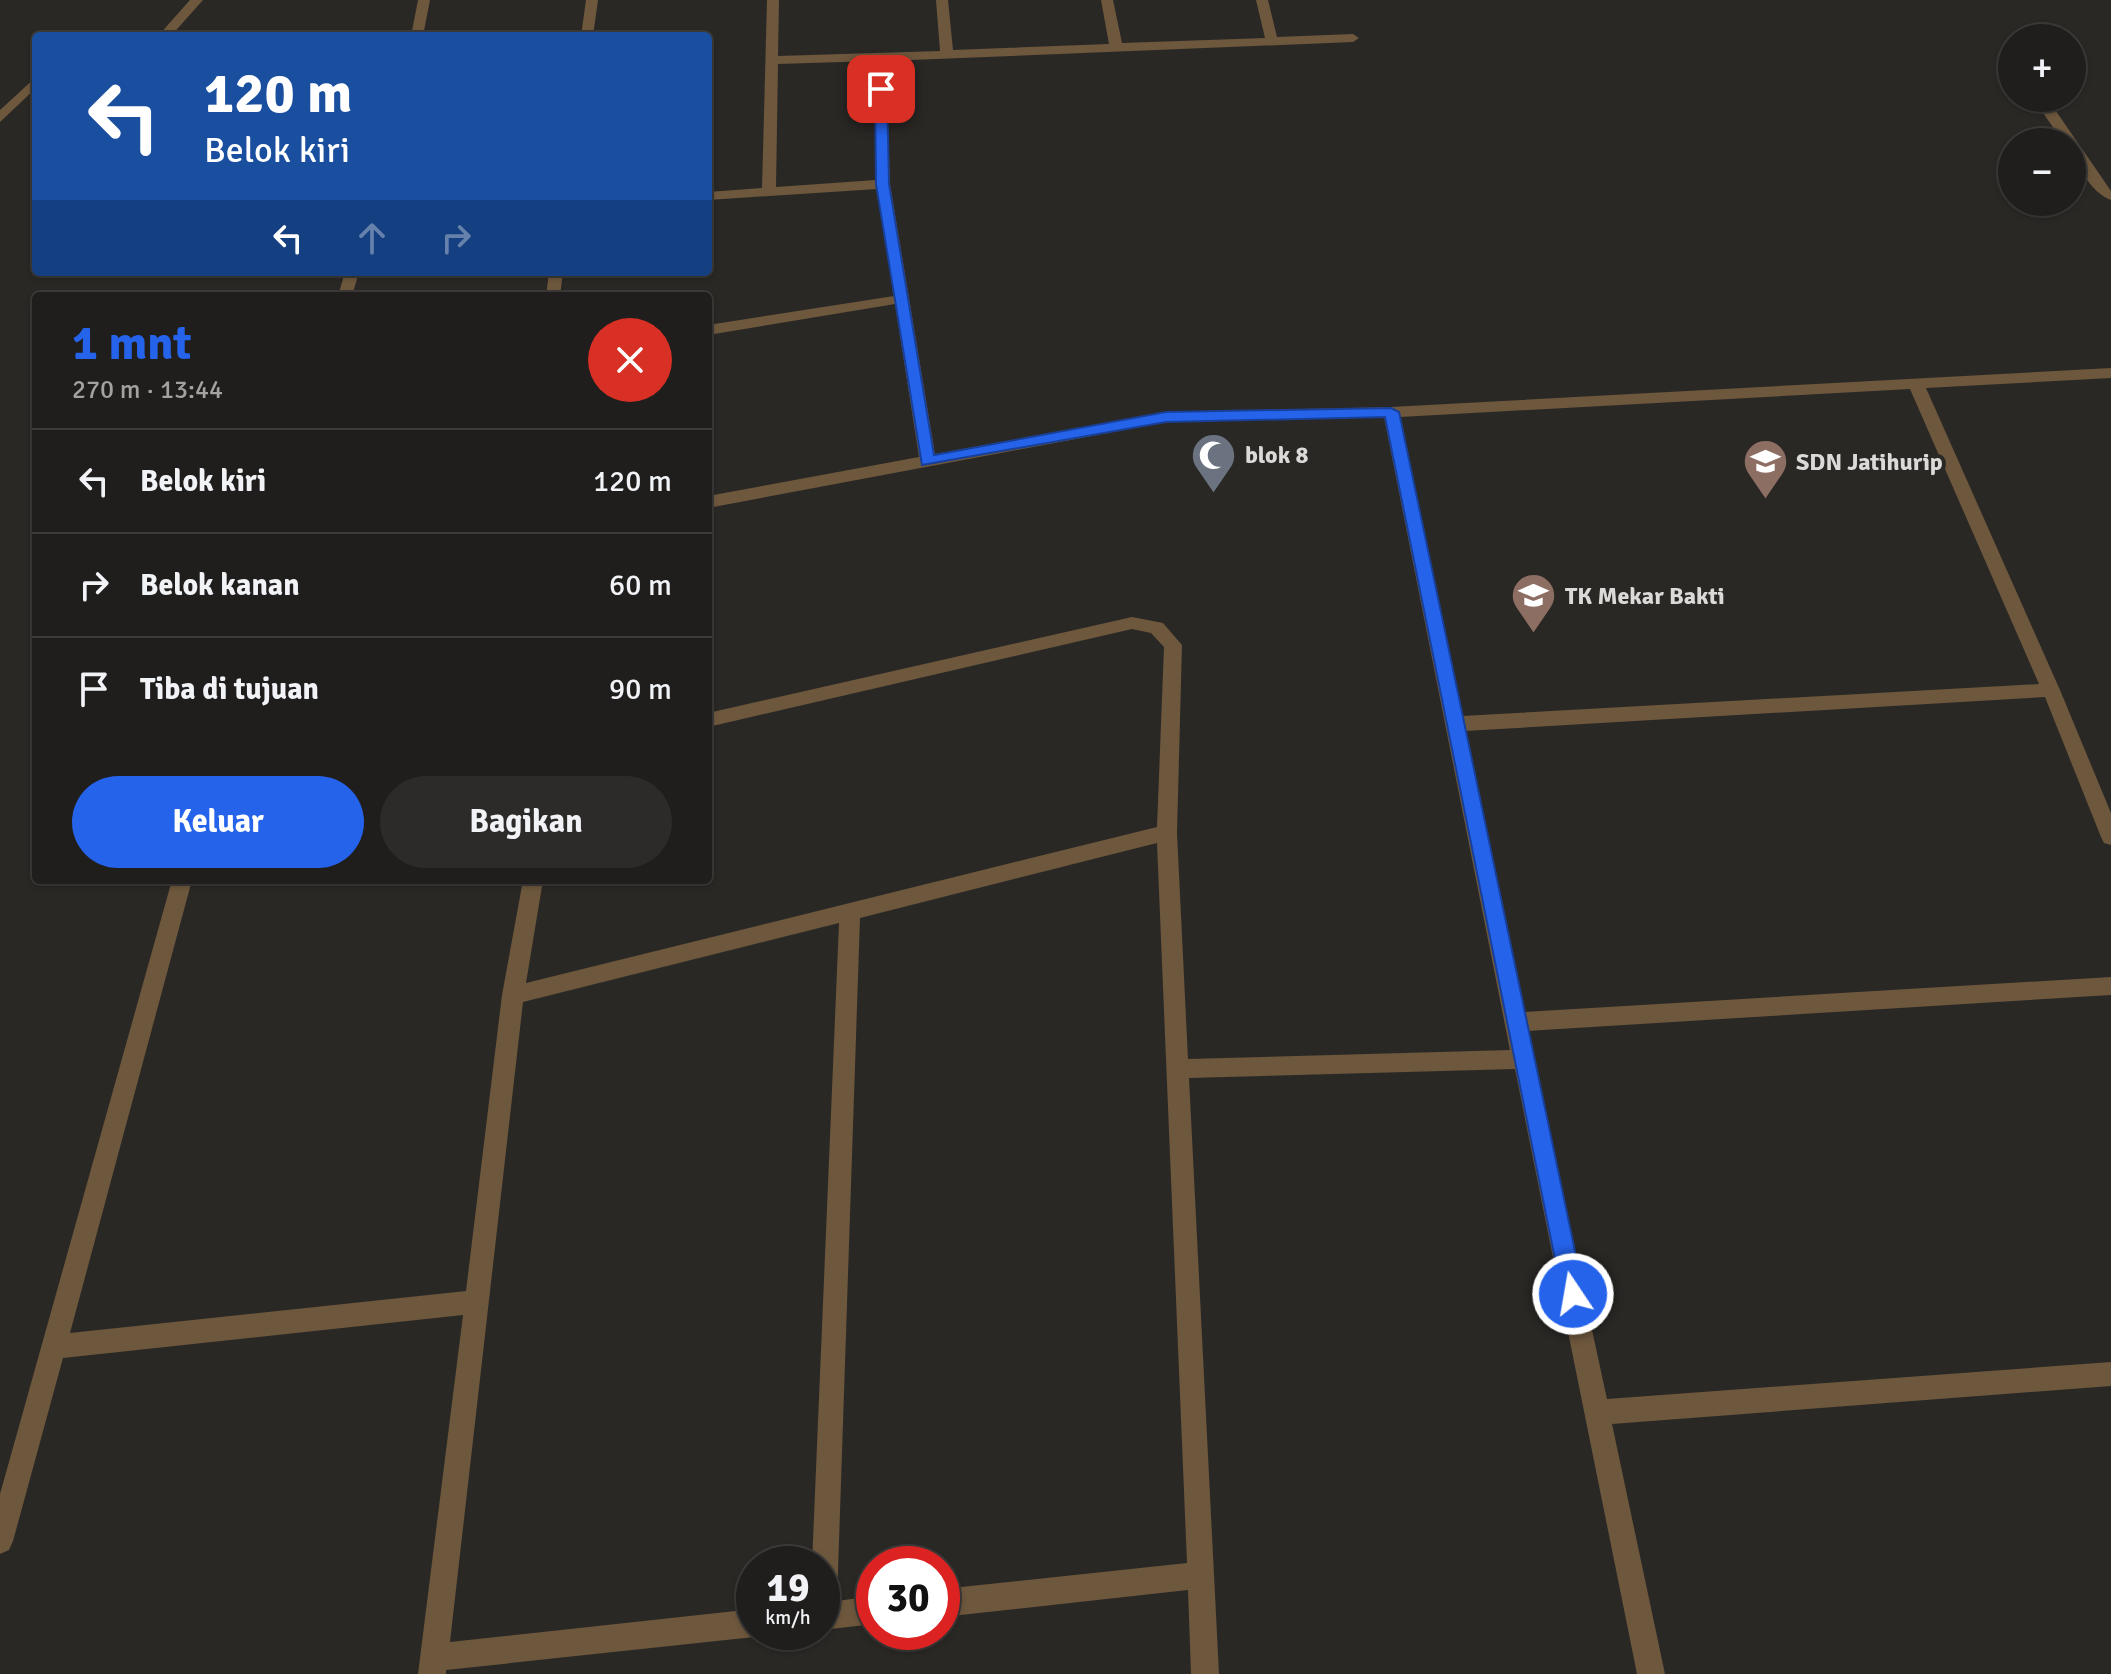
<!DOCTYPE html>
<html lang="id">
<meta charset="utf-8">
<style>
:root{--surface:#201e1c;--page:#2d2b29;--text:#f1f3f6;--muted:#a2a2a3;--line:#3d3c3b;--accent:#2563eb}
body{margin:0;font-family:Signika,sans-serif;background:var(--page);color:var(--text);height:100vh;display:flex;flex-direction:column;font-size:30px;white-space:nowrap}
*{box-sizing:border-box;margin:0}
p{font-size:26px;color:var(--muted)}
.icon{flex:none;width:44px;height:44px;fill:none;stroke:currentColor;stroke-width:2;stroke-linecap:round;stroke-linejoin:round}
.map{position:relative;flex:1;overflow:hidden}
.sheet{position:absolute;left:32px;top:292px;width:680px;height:592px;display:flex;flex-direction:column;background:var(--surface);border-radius:8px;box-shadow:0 2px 6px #0004,0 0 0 2px var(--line)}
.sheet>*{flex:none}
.banner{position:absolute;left:32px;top:32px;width:680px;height:244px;border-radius:8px;box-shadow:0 2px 6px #0004,0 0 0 2px var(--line);background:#1a4fa0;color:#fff;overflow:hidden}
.buttons{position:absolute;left:1998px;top:24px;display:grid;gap:16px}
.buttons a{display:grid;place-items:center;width:88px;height:88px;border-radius:50%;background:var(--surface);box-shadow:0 2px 6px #0004,0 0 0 2px var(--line);font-size:40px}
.speed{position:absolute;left:736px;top:1546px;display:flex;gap:16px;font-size:40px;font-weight:700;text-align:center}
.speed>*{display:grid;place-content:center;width:104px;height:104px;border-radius:50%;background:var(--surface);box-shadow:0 2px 6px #0004,0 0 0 2px var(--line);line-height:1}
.speed small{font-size:20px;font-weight:400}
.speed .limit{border:12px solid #d22;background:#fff;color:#111}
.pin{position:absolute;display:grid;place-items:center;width:68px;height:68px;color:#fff;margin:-34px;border-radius:16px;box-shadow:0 4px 12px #0006}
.me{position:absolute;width:88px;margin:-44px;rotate:348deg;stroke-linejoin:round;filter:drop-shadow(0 0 6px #0008)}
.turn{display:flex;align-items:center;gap:28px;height:168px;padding:0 40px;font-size:36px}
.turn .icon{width:104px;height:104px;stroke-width:2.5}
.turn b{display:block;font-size:56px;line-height:68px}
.lanes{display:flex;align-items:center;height:76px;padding:0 40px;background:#0003;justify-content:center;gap:40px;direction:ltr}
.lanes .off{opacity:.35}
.round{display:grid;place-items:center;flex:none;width:84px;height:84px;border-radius:42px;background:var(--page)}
.overview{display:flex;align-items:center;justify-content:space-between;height:136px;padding:0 40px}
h1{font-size:48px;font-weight:700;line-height:60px;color:var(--accent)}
.primary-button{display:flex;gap:16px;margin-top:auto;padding:16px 40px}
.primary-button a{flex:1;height:92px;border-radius:48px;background:var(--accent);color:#fff;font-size:32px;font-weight:700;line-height:92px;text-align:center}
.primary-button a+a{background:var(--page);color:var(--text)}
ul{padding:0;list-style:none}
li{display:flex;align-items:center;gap:24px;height:104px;padding:0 40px;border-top:2px solid var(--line)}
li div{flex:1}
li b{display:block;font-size:30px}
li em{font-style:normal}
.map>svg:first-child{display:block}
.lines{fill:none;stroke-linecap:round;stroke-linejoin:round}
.street{fill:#6d573d;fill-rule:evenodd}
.route{fill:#2563eb;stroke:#184099;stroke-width:2}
.labels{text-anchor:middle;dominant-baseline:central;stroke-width:8;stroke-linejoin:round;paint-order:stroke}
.poi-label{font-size:24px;font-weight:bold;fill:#dbdad8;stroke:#2a2825;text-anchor:start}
</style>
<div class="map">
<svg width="2111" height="1674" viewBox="0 0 2111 1674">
<rect width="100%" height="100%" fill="#2a2825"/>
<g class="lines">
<path class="street" d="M 190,0 L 203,0 L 171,36 L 158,36 Z
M 418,0 L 430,0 L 423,36 L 411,36 Z
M 586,0 L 598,0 L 593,36 L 581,36 Z
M 767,0 L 779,0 L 778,56 L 940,51 L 936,0 L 948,0 L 953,50 L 1109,44 L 1101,0 L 1113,0 L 1122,43 L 1265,38 L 1256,0 L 1268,0 L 1277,37 L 1353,34 L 1359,38 L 1353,42 L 886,61 L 890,184 L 935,454 L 1166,412 L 1391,407 L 2111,368 L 2111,378 L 1926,388 L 2060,690 L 2111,813 L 2111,845 L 2104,843 L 2101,837 L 2045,697 L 1465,731 L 1523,1012 L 2111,977 L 2111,995 L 1527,1031 L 1607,1399 L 2111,1362 L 2111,1386 L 1612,1424 L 1665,1674 L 1637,1674 L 1515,1069 L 1189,1078 L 1219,1674 L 1191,1674 L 1188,1590 L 942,1617 L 942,1589 L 1187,1563 L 1157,843 L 860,918 L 837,1601 L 874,1596 L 874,1624 L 822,1630 L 822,1564 L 812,1564 L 839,923 L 523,1002 L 450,1642 L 754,1609 L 754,1632 L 764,1633 L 754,1637 L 446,1670 L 446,1674 L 418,1674 L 463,1315 L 63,1358 L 13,1541 L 9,1550 L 0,1554 L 0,1494 L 172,880 L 192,880 L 70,1333 L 466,1291 L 502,995 L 523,880 L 543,880 L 526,983 L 1157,827 L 1164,647 L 1151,633 L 1132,629 L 708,727 L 708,713 L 1132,617 L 1163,623 L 1182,645 L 1177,833 L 1188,1059 L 1510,1050 L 1384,417 L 1166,422 L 708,508 L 708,496 L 919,457 L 895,304 L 708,335 L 708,325 L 894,296 L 877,189 L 708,200 L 708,192 L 762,188 ZM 874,61 L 876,180 L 776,187 L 778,64 ZM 1910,389 L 2039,684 L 1462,716 L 1400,417 Z
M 2008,49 L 2012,50 L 2012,62 L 2002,53 Z
M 36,77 L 36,88 L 0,122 L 0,110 Z
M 2033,98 L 2047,98 L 2111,191 L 2111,200 C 2092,194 2072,161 2072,142 L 2063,142 Z
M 345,272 L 359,272 L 352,296 L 338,296 Z
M 549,272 L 563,272 L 560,296 L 546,296 Z"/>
</g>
<path class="route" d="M 881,85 L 887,89 L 889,184 L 934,455 L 1166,412 L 1391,408 L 1399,412 L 1584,1294 L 1580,1302 L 1573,1305 L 1565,1302 L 1562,1294 L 1385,417 L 1166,422 L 922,465 L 876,184 L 875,89 Z"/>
<defs>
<symbol id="mosque-pin" viewBox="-11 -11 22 30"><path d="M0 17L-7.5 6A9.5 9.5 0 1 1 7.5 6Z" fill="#6b7280" stroke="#2a2825"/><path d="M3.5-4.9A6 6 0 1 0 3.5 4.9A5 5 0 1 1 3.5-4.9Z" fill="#fff"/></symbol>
<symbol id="school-pin" viewBox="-11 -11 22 30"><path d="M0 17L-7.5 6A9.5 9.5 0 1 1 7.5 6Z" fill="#8d6e63" stroke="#2a2825"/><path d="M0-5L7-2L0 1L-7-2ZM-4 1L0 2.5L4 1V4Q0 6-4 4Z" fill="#fff"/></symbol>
</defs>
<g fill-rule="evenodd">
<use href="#mosque-pin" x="1188" y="430" width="51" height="69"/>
<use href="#school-pin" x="1740" y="436" width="51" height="69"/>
<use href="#school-pin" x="1508" y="570" width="51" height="69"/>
</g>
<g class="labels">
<g class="poi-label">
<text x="1245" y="455">blok 8</text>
<text x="1796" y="462">SDN Jatihurip</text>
<text x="1565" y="596">TK Mekar Bakti</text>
</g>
</g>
</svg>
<div class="buttons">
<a>+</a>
<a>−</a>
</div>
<div class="speed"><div>19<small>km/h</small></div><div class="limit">30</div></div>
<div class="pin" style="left:881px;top:89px;background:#d93025"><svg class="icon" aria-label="arrive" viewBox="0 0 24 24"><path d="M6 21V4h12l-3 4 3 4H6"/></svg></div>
<svg class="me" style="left:1573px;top:1294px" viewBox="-20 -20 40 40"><circle r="17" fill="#2563eb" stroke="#fff" stroke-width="3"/><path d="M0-11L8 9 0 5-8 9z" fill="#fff"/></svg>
<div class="banner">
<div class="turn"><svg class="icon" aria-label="left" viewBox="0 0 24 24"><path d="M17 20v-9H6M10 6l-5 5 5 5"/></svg><div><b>120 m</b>Belok kiri</div></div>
<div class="lanes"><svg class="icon" aria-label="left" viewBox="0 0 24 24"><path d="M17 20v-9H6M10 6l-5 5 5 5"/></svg><svg class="icon off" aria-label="ahead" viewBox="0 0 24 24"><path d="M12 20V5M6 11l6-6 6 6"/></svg><svg class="icon off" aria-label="right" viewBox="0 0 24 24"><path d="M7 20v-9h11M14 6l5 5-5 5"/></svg></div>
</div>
<section class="sheet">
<div class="overview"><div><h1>1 mnt</h1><p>270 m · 13:44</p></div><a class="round" style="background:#d93025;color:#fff"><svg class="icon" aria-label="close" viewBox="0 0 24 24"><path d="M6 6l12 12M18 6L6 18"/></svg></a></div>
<ul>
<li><svg class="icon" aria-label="left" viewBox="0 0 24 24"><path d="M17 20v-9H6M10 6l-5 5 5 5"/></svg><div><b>Belok kiri</b></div><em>120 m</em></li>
<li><svg class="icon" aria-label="right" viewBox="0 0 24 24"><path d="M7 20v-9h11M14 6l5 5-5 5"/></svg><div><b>Belok kanan</b></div><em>60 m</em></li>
<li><svg class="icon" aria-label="arrive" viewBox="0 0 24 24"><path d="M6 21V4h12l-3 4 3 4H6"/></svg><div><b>Tiba di tujuan</b></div><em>90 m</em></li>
</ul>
<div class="primary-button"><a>Keluar</a><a>Bagikan</a></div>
</section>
</div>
